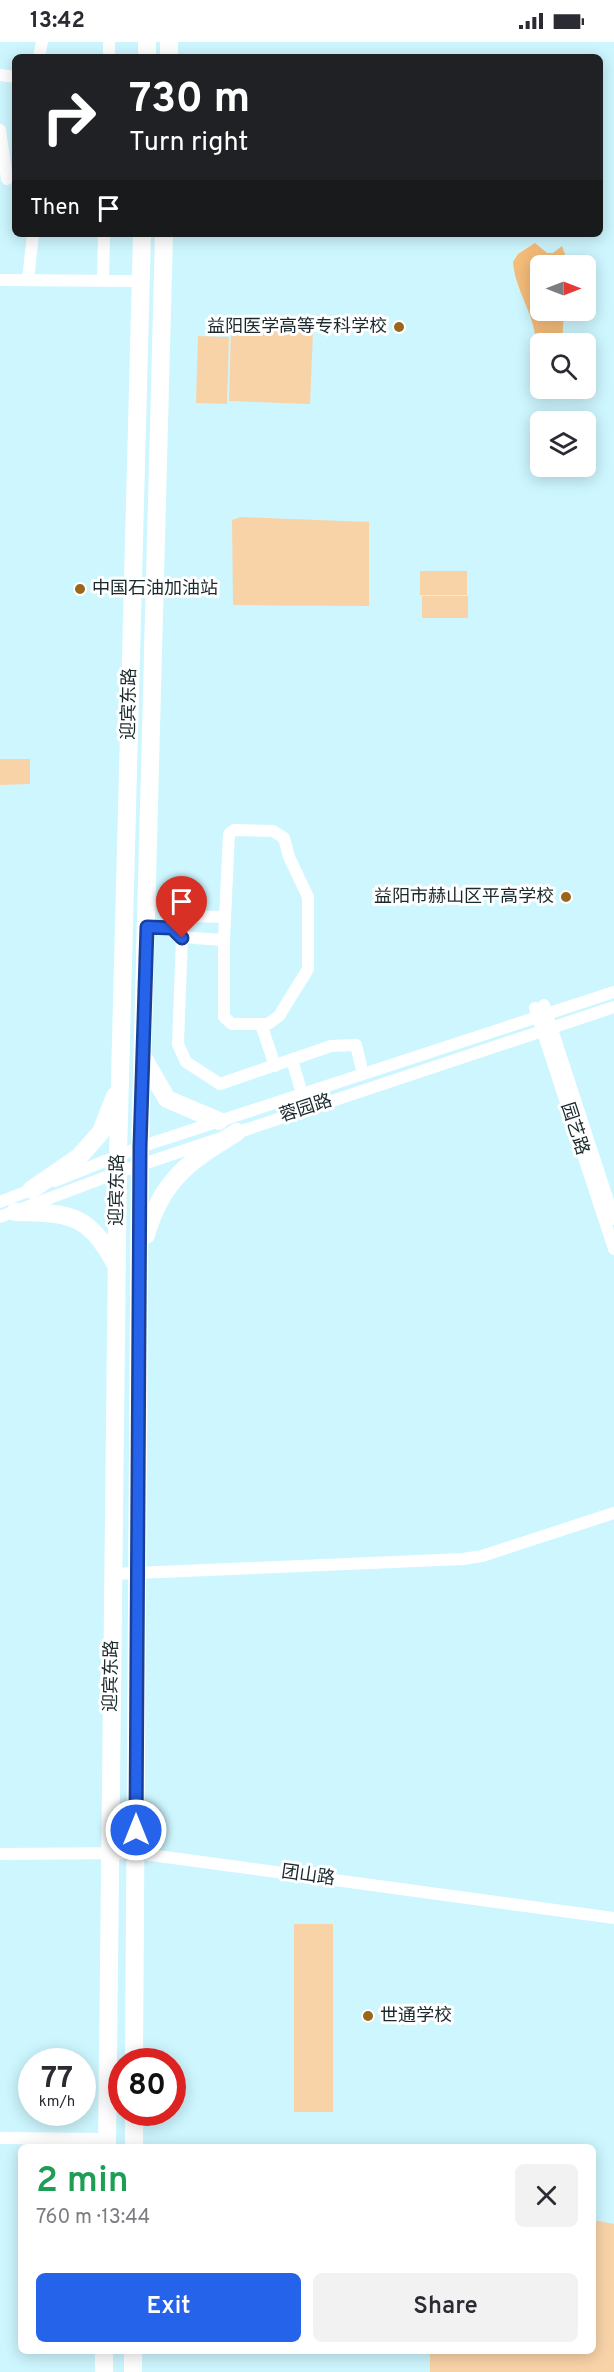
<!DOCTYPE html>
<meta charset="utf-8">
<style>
:root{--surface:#fff;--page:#f2f2f3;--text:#2b2b33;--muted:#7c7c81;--accent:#2563eb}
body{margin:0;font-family:Overpass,"Noto Sans SC",sans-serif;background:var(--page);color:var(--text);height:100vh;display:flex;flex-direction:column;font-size:22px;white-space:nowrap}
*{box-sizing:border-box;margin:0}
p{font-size:20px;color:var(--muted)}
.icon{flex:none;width:33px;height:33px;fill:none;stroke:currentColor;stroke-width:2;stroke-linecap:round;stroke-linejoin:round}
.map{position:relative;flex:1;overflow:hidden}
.sheet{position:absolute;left:18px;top:2102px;width:578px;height:210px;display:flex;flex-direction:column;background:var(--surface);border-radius:9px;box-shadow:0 3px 15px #0003}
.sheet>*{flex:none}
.hud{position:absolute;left:12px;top:12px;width:591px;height:183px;border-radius:9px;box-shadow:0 3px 15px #0003;background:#202124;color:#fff;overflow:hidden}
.needle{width:39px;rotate:90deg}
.tools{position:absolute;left:530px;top:213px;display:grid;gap:12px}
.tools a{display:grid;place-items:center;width:66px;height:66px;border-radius:9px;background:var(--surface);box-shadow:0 3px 15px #0003;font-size:30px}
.speed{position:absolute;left:18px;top:2006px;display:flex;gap:12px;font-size:30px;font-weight:700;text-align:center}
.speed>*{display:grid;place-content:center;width:78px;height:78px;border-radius:50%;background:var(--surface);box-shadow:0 3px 15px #0003;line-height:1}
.speed small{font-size:15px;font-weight:400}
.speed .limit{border:9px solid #d22;background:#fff;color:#111}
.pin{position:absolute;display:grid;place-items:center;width:51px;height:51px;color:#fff;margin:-62px -26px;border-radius:50% 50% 50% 0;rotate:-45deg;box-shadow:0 0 6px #0007}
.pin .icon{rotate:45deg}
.me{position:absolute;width:66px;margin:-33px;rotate:0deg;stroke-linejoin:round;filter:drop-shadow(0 0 4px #0008)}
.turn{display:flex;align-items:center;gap:21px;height:126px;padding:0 18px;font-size:27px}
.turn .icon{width:78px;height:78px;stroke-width:2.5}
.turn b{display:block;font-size:42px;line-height:51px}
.then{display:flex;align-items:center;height:57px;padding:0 18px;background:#0003;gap:12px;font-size:22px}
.round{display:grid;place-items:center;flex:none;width:63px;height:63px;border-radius:9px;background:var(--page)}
.head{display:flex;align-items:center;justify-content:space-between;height:102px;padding:0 18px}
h1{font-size:36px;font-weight:600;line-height:45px;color:#1e9e55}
.cta{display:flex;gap:12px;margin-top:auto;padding:12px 18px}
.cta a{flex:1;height:69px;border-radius:9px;background:var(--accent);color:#fff;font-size:24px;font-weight:600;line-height:69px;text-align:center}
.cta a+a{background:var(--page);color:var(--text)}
.status{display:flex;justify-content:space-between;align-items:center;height:42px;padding:0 30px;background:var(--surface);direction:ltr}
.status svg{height:16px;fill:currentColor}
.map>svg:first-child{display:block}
.green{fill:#f9d3a8}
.water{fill:#f5bc79}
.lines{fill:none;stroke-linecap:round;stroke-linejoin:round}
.minor{stroke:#fff;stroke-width:12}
.highway{stroke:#fff;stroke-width:18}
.route-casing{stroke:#184099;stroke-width:15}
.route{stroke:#2563eb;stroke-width:10}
.poi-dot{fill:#9a661d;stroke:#fff;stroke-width:2}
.labels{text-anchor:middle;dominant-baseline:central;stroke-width:6;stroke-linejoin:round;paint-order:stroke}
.poi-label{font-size:18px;fill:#1a292c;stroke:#fff;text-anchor:end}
.street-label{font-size:18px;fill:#1a292c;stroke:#fff}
</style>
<div class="status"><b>13:42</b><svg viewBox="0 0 49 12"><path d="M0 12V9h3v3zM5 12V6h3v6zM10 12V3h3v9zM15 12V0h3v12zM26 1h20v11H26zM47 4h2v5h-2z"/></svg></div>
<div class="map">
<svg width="614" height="2330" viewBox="0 0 614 2330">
<rect width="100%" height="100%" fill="#cdf6fe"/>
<path class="green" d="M 231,287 L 313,290 L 310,362 L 229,359 Z
M 198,294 L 229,295 L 227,362 L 196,361 Z
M 241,475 L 369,480 L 369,564 L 233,563 L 232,478 Z
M 420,529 L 467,529 L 467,553 L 420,553 Z
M 422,554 L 468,554 L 468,576 L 422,576 Z
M 0,717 L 30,717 L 30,742 L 0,743 Z
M 294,1882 L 333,1882 L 333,2070 L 294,2070 Z
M 593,2178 L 614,2182 L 614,2330 L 430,2330 L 430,2309 L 592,2308 Z"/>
<path class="water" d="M 535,201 L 547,211 L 553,211 L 562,204 L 568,221 L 568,223 L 540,224 L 540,268 L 564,269 L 562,301 L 540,302 L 540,342 C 530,329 537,308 535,292 C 531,267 515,246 513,220 L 518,212 Z"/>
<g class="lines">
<path class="minor" d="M 39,15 L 42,0
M 109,15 L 109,0
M 0,33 L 15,35
M 0,88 L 7,137
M 0,238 L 141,239
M 28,238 L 33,192
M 103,239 L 104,192
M 234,788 L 273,789 L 284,796 L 289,815 L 308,855 L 308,927 L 279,974 L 268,982 L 232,982 L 224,975 L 224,898 L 229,792 Z
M 147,885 L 172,886
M 182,896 L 178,1002 L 186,1020 L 220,1042 L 331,1004 L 356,1003 L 361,1024
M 224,898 L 179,895 L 172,886 L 188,874 L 224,875
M 544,963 L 614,1177
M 535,966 L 614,1207
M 261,982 L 275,1024
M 292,1018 L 300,1045
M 55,1139 L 140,1105 L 614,950
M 0,1160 L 36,1146
M 0,1175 L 119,1130 L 614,965
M 113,1532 L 463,1517 L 482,1514 L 614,1471
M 0,1812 L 136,1811 L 614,1876
M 0,2096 L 107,2097"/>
<path class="highway" d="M 147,15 L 147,0
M 169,15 L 169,0
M 144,1017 L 167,1057 L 219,1079
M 31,1148 L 79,1115 L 101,1090 L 115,1054
M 15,1170 C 70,1171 88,1171 116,1223
M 146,1193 C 162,1137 190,1119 237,1090
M 134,2019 L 140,1105 L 164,192
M 107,2104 L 118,1113 L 142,192
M 134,2104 L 134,2070
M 104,2330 L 104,2308
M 133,2330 L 133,2308"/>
</g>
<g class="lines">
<defs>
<path id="route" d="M 136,1788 L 140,1105 L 147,885 L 172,886 L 182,896"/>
</defs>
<use href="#route" class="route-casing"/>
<use href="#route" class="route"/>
</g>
<g class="poi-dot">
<circle cx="399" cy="285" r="6"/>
<circle cx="80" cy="547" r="6"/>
<circle cx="566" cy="855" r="6"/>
<circle cx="368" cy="1974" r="6"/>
</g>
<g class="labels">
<g class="poi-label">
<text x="387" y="285">益阳医学高等专科学校</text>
<text x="92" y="547" text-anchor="start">中国石油加油站</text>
<text x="554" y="855">益阳市赫山区平高学校</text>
<text x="380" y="1974" text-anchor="start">世通学校</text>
</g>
<g class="street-label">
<text transform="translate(130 662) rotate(-89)">迎宾东路</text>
<text transform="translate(306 1067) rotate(-18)">蓉园路</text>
<text transform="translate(574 1087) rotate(72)">园艺路</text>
<text transform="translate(118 1148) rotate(-89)">迎宾东路</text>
<text transform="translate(112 1634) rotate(-89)">迎宾东路</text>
<text transform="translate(308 1834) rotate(8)">团山路</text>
</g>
</g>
</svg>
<div class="tools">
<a><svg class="needle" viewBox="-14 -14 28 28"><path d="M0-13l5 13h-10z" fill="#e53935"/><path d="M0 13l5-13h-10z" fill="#7c7c81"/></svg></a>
<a><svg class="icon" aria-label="search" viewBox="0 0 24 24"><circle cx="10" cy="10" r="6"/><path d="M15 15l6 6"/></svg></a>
<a><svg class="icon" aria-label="layers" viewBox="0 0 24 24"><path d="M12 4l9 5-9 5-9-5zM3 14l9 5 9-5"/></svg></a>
</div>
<div class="speed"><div>77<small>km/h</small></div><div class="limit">80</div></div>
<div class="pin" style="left:182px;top:896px;background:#d93025"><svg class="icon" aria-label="arrive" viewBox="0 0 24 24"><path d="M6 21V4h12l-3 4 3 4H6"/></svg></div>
<svg class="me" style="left:136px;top:1788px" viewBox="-20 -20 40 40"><circle r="17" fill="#2563eb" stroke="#fff" stroke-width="3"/><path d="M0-11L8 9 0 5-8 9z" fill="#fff"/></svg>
<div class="hud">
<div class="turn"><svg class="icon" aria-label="right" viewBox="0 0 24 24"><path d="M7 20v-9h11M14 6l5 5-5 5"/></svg><div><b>730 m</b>Turn right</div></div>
<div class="then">Then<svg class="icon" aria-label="arrive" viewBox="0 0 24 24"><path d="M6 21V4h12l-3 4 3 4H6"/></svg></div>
</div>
<section class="sheet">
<div class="head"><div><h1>2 min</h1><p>760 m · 13:44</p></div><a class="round"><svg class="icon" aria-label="close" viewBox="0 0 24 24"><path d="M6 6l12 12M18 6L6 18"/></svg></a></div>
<div class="cta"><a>Exit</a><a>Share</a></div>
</section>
</div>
